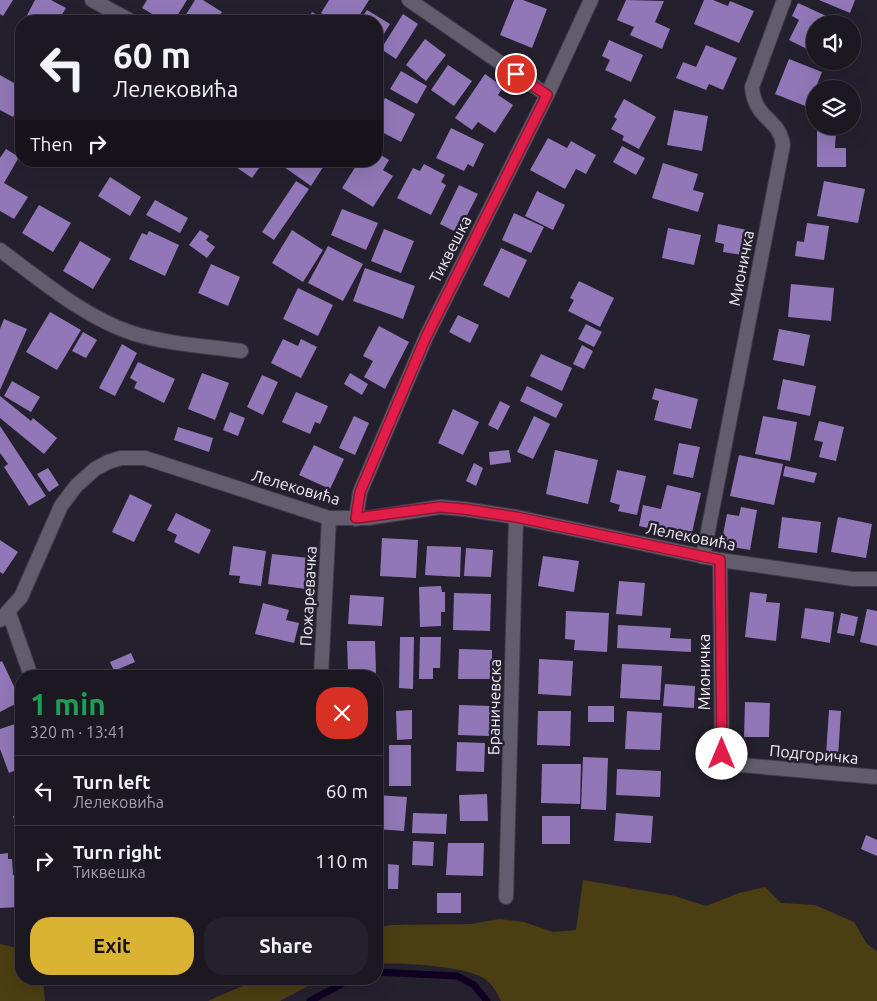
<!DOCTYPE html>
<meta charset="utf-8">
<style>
:root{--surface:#1c1822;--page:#25212a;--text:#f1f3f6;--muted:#a0a0a5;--line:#3a3740;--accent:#dab333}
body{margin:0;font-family:Ubuntu,sans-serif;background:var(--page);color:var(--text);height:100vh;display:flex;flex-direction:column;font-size:19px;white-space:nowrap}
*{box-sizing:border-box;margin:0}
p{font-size:16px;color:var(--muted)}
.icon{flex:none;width:28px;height:28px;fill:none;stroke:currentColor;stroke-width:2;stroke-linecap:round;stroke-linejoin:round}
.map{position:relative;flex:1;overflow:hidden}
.side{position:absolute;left:15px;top:670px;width:368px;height:315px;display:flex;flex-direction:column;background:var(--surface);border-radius:20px;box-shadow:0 5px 20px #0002,0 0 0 1px var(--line)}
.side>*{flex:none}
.banner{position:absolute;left:15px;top:15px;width:368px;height:152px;border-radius:20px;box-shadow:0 5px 20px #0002,0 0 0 1px var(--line);background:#1c1822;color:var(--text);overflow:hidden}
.controls{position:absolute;left:806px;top:15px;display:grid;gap:10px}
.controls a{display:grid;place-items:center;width:55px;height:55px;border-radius:50%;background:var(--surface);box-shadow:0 5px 20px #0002,0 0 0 1px var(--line);font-size:25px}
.pin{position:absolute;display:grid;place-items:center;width:42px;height:42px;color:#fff;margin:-21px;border:2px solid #fff;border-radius:50%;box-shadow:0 1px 5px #0007}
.me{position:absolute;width:55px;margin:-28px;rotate:0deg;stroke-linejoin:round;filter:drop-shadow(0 0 4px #0008)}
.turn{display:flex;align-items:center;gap:18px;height:105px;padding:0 15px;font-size:22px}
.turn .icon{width:65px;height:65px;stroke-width:2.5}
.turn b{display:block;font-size:35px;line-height:42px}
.then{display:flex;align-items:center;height:48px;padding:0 15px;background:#0003;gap:10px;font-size:19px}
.round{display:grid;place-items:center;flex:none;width:52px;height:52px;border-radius:20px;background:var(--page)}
.head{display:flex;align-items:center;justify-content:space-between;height:85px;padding:0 15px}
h1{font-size:30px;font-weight:700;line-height:38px;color:#1e9e55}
.primary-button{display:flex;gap:10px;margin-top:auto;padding:10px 15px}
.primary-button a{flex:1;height:58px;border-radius:20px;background:var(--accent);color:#111;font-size:20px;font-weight:700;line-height:58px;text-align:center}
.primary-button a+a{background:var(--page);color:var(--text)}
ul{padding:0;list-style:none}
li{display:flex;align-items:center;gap:15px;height:70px;padding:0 15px;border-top:1px solid var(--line)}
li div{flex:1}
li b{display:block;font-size:19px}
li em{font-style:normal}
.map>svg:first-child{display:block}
.green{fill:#4c3e13}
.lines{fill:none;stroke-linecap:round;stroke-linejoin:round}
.stream{stroke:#0f0022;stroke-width:7}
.building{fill:#9177b7}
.minor-casing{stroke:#403b48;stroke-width:16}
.minor{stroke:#625c6d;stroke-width:14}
.route-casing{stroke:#92132f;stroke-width:12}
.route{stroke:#e11d48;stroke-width:9}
.labels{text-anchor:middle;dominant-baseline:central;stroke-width:5;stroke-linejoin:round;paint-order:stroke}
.street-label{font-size:16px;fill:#f2eef8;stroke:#25202e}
</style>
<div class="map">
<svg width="877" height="1001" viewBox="0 0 877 1001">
<rect width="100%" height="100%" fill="#25202e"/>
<path class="green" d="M 583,880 L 675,896 L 706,906 L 739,893 L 765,887 L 781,903 L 815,905 L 854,922 L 867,944 L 877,951 L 877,1001 L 501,1001 C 497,993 493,985 485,979 C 467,966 399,962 376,964 L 376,928 L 390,925 L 471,924 L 499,919 L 524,922 L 553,932 L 576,930 Z
M 0,944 L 21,949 L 21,979 L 43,979 L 45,1001 L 0,1001 Z
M 258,979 L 321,979 L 280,1001 L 208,1001 Z"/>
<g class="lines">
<path class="stream" d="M 376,972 L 457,976 L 474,985 L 487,1001
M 310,1001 L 351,979"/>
</g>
<path class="building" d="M 0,0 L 13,0 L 3,16 L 0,14 Z
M 35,0 L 51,0 L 66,8 L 58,21 L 24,21 Z
M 147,0 L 187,0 L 174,21 L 164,21 L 142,8 Z
M 195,0 L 203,0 L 222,12 L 216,21 L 182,21 Z
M 329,0 L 369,0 L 356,21 L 334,21 L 321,13 Z
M 514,0 L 523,0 L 547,9 L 532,48 L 500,35 Z
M 626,0 L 664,1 L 655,22 L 670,29 L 662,49 L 630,35 L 634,27 L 617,20 Z
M 704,0 L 713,0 L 728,6 L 730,1 L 754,11 L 739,43 L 694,24 Z
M 819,0 L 855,0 L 850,13 Z
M 798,3 L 835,20 L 833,24 L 815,24 L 815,53 L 789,40 L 799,20 L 792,16 Z
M 367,10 L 390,24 L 376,47 L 376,21 L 359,21 Z
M 312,12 L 329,21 L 307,21 Z
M 403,14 L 418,24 L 396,59 L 381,49 Z
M 425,39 L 446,55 L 426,81 L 406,65 Z
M 609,40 L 643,55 L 631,82 L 605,70 L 610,60 L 602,56 Z
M 706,45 L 737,58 L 723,90 L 709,84 L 706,90 L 676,78 L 683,62 L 696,67 Z
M 789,59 L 822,72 L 808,107 L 775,94 Z
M 448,65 L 472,81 L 454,106 L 431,90 Z
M 401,71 L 427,86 L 417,104 L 390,89 Z
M 485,74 L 503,87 L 498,95 L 513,105 L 495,133 L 478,122 L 472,130 L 455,118 Z
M 0,75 L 21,87 L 21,103 L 13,117 L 0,110 Z
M 385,98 L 415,114 L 401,142 L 376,129 L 376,115 Z
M 624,99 L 656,117 L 639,149 L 622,140 L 624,136 L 611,129 L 617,119 L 614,117 Z
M 674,110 L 708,116 L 702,151 L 667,145 Z
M 451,128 L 484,144 L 473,167 L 468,164 L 464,171 L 436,158 Z
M 817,130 L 836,130 L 835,148 L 846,148 L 846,167 L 817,167 Z
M 548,138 L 567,148 L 571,141 L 596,155 L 586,174 L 576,169 L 565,189 L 530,170 Z
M 622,146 L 645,158 L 636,175 L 613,162 Z
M 6,149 L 19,157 L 4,183 L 28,197 L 14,219 L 0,211 L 0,158 Z
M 376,152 L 389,160 L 383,170 L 393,176 L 373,207 L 342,188 L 359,161 L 376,161 Z
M 227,161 L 264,161 L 252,178 Z
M 288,161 L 327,161 L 311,186 L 284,167 Z
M 663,163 L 698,174 L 693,190 L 704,193 L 698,212 L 652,198 Z
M 424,164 L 445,175 L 441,182 L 446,185 L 431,215 L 397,198 L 413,168 L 420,171 Z
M 110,177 L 141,197 L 130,216 L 98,196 Z
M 296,181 L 309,189 L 274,240 L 262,232 Z
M 824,181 L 865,189 L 858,223 L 817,216 Z
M 459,185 L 478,194 L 458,233 L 440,224 Z
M 537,191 L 565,205 L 553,230 L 525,216 Z
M 155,200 L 188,218 L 180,233 L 146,215 Z
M 39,205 L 71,223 L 53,252 L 22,233 Z
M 342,209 L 378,223 L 366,250 L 331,235 Z
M 514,213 L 544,227 L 531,253 L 502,240 Z
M 807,223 L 829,226 L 824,260 L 795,256 L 797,241 L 804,242 Z
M 718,224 L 747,230 L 742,255 L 723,252 L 724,244 L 715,242 Z
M 668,228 L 701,235 L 694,265 L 662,258 Z
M 384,229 L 414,241 L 401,273 L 371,261 Z
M 200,230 L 209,236 L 206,240 L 215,247 L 207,258 L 189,245 Z
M 292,230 L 323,250 L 303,282 L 272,263 Z
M 149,231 L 179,245 L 165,276 L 129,259 L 142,233 L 147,235 Z
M 80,241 L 111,259 L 93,289 L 63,271 Z
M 328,246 L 363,264 L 343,301 L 308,283 Z
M 501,248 L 527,260 L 509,298 L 483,285 Z
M 211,264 L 240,277 L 228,306 L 198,293 Z
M 365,268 L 415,286 L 403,319 L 353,301 Z
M 579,281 L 614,298 L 600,327 L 568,311 L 574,300 L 570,298 Z
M 791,284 L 834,288 L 831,321 L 788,317 Z
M 298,288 L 333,305 L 318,336 L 283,319 Z
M 50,312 L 81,330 L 57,370 L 26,352 Z
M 458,315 L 479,325 L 470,343 L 449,332 Z
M 4,319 L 27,329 L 0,390 L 0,329 Z
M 586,324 L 602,332 L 594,347 L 578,339 Z
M 379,326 L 409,342 L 385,389 L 364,377 L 373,361 L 363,356 Z
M 779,329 L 810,335 L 804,366 L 773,360 Z
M 83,332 L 97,340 L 86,358 L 72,351 Z
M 283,339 L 298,346 L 301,339 L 317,347 L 301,378 L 271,363 Z
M 122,344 L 137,353 L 115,396 L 99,388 Z
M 582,345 L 593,351 L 584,369 L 573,364 Z
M 541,354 L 572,368 L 562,391 L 530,376 Z
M 138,362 L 175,379 L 164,403 L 134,388 L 137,382 L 130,378 Z
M 202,373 L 229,383 L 215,420 L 188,409 Z
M 350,373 L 368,384 L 362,395 L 344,384 Z
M 262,375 L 278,382 L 263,415 L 247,407 Z
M 783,379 L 816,386 L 810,416 L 777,409 Z
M 12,381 L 40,397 L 31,412 L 4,396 Z
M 527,386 L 563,404 L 556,418 L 520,401 Z
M 655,388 L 698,399 L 691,429 L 654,420 L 659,401 L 652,399 Z
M 296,392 L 328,406 L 320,424 L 315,422 L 310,434 L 282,422 Z
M 0,396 L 31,421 L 33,418 L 57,438 L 44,454 L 0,418 Z
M 500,401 L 510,406 L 498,430 L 488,425 Z
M 453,409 L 479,422 L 463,455 L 438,443 Z
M 230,412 L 245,418 L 238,436 L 223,430 Z
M 354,416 L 369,423 L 355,455 L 339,448 Z
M 534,416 L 550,424 L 533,459 L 517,452 Z
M 763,416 L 797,422 L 790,461 L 755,454 Z
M 819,421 L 844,427 L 836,461 L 819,457 L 823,442 L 814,440 Z
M 0,426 L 46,496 L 29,506 L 4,467 L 8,464 L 0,453 Z
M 178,427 L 213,438 L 209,452 L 174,440 Z
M 679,443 L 700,447 L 693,478 L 673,474 Z
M 314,445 L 344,459 L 330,489 L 299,475 Z
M 509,450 L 511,462 L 490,465 L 489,452 Z
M 555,450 L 598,460 L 588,504 L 546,494 Z
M 739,455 L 783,464 L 774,505 L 730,496 Z
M 474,463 L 483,468 L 476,486 L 466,481 Z
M 785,466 L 817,473 L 814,483 L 783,476 Z
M 48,468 L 59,485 L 49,492 L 37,474 Z
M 617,470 L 646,476 L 637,515 L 618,511 L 620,505 L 610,502 Z
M 667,485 L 701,493 L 691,537 L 639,526 L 643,505 L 661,509 Z
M 130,494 L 152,505 L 134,542 L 112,532 Z
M 741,507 L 757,510 L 750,550 L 721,545 L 727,514 L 739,516 Z
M 176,513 L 211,530 L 199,554 L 174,542 L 177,535 L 167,530 Z
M 782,517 L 821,522 L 817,553 L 778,548 Z
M 838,517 L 872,524 L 866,558 L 831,552 Z
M 382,538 L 418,540 L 416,578 L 380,576 Z
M 0,540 L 18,552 L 3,574 L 0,572 Z
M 233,546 L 266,551 L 261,586 L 239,583 L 240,576 L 229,575 Z
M 427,546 L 461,547 L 460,577 L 425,575 Z
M 466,548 L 493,550 L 491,577 L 464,576 Z
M 272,554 L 309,558 L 306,589 L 268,584 Z
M 543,556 L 579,561 L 574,592 L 538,586 Z
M 619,581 L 645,583 L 642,616 L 616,614 Z
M 441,586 L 442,592 L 445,592 L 445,612 L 441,612 L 441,626 L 420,627 L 419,587 Z
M 750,592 L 767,594 L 766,602 L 780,603 L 776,641 L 745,637 Z
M 454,593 L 491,594 L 490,631 L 453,630 Z
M 350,595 L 384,597 L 382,626 L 348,624 Z
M 263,603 L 289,610 L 286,620 L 299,623 L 294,643 L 255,634 Z
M 805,608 L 834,612 L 830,643 L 801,638 Z
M 867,609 L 877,611 L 877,646 L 860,642 Z
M 566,611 L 609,613 L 607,652 L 574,650 L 575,640 L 565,639 Z
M 841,613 L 858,617 L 854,636 L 837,633 Z
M 618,625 L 671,628 L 670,638 L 691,639 L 691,652 L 617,648 Z
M 400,637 L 414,637 L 413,689 L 399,688 Z
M 420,637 L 441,637 L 440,668 L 433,668 L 433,679 L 419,679 Z
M 347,641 L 375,641 L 376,673 L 348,671 Z
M 459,649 L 492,650 L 492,679 L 458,679 Z
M 131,653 L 135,662 L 114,671 L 110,662 Z
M 539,659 L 573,661 L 571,696 L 538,694 Z
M 2,661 L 21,701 L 0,712 L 0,662 Z
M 622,664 L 662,666 L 660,700 L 620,698 Z
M 665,684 L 695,686 L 694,708 L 663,706 Z
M 376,697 L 380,698 L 378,730 L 376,730 Z
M 745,702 L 770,703 L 769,737 L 744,737 Z
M 459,705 L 491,706 L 489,736 L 458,735 Z
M 588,706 L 614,706 L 614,722 L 588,722 Z
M 412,710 L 412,739 L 397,740 L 396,711 Z
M 829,710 L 841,711 L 838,756 L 826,755 Z
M 538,711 L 571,711 L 570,746 L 537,745 Z
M 627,711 L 662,713 L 660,750 L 625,749 Z
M 21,722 L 21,768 L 9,773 L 0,749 L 0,729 Z
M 457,742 L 485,743 L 484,772 L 456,771 Z
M 389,745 L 411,745 L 411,786 L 389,786 Z
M 583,757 L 608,758 L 606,810 L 581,809 Z
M 542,764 L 581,764 L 580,804 L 541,803 Z
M 617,769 L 661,771 L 660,797 L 616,795 Z
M 487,794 L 488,821 L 460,821 L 459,795 Z
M 376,795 L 407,797 L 404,831 L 376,829 Z
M 413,813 L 447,814 L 446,834 L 412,833 Z
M 616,813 L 653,816 L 651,843 L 614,841 Z
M 21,814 L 21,844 L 13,816 Z
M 542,816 L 570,816 L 570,844 L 542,844 Z
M 866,835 L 877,840 L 877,856 L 861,849 Z
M 413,841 L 434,842 L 433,866 L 412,865 Z
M 448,843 L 484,843 L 483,876 L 446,875 Z
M 8,853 L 8,859 L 12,859 L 13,875 L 18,875 L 20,907 L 0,908 L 0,854 Z
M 376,854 L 381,855 L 379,890 L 376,890 Z
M 388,864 L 399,865 L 398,889 L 388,889 Z
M 437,893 L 461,893 L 461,913 L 437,913 Z
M 21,912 L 21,926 L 15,926 L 14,913 Z
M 78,979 L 117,979 L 118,980 L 79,986 Z"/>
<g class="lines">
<defs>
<path id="minor" d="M 92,0 L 131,21
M 409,0 L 547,95
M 0,250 C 41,280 82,316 132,333 C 167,344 205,346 241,351
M 356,519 L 360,492 L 426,337 L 547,95 L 591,0
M 703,557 L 783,145 C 779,117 755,121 752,87 L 784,0
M 720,560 L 722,754 L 729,761 L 741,765 L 877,777
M 9,613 L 31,676
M 0,620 L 21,597 L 61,506 L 76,486 L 95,469 L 108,462 L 121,458 L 145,458 L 329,518 L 368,518 L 440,507 L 464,509 L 516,517 L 720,560 L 853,579 L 877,579
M 321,676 L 329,518
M 506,897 L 516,517"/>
</defs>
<use href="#minor" class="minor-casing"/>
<use href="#minor" class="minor"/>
</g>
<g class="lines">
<defs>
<path id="route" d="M 516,74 L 547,95 L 426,337 L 360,492 L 356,518 L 440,507 L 464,509 L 516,517 L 720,560 L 722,754"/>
</defs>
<use href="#route" class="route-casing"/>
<use href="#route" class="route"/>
</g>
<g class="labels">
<g class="street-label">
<text transform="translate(450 249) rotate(-63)">Тиквешка</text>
<text transform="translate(741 268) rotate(-79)">Мионичка</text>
<text transform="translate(296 487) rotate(16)">Лелековића</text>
<text transform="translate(691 536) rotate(11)">Лелековића</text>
<text transform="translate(308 596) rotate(-87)">Пожаревачка</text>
<text transform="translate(704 672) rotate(-90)">Мионичка</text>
<text transform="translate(494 707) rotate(-89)">Браничевска</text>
<text transform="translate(814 754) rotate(5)">Подгоричка</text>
</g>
</g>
</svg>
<div class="controls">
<a><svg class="icon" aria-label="sound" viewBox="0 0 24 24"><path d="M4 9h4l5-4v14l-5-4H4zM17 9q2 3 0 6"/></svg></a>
<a><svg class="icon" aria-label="layers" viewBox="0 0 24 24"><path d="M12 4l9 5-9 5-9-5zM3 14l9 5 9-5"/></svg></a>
</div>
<div class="pin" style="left:516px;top:74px;background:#d93025"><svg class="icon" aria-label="arrive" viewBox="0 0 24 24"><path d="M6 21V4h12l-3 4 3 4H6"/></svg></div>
<svg class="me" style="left:722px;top:754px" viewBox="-20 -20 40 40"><circle r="19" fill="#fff"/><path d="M0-13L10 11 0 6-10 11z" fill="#e11d48"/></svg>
<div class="banner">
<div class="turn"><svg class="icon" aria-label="left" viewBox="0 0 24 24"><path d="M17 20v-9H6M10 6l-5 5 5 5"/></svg><div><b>60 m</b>Лелековића</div></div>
<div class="then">Then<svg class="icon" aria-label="right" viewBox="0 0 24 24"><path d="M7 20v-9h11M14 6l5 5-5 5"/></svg></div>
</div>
<section class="side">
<div class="head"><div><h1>1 min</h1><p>320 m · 13:41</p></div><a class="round" style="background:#d93025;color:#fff"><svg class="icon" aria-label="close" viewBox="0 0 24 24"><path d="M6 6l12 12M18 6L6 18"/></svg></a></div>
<ul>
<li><svg class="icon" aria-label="left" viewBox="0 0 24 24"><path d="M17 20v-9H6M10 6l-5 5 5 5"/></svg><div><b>Turn left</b><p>Лелековића</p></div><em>60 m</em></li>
<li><svg class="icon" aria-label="right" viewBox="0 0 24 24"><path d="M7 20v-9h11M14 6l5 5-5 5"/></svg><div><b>Turn right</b><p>Тиквешка</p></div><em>110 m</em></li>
</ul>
<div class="primary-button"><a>Exit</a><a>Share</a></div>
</section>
</div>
